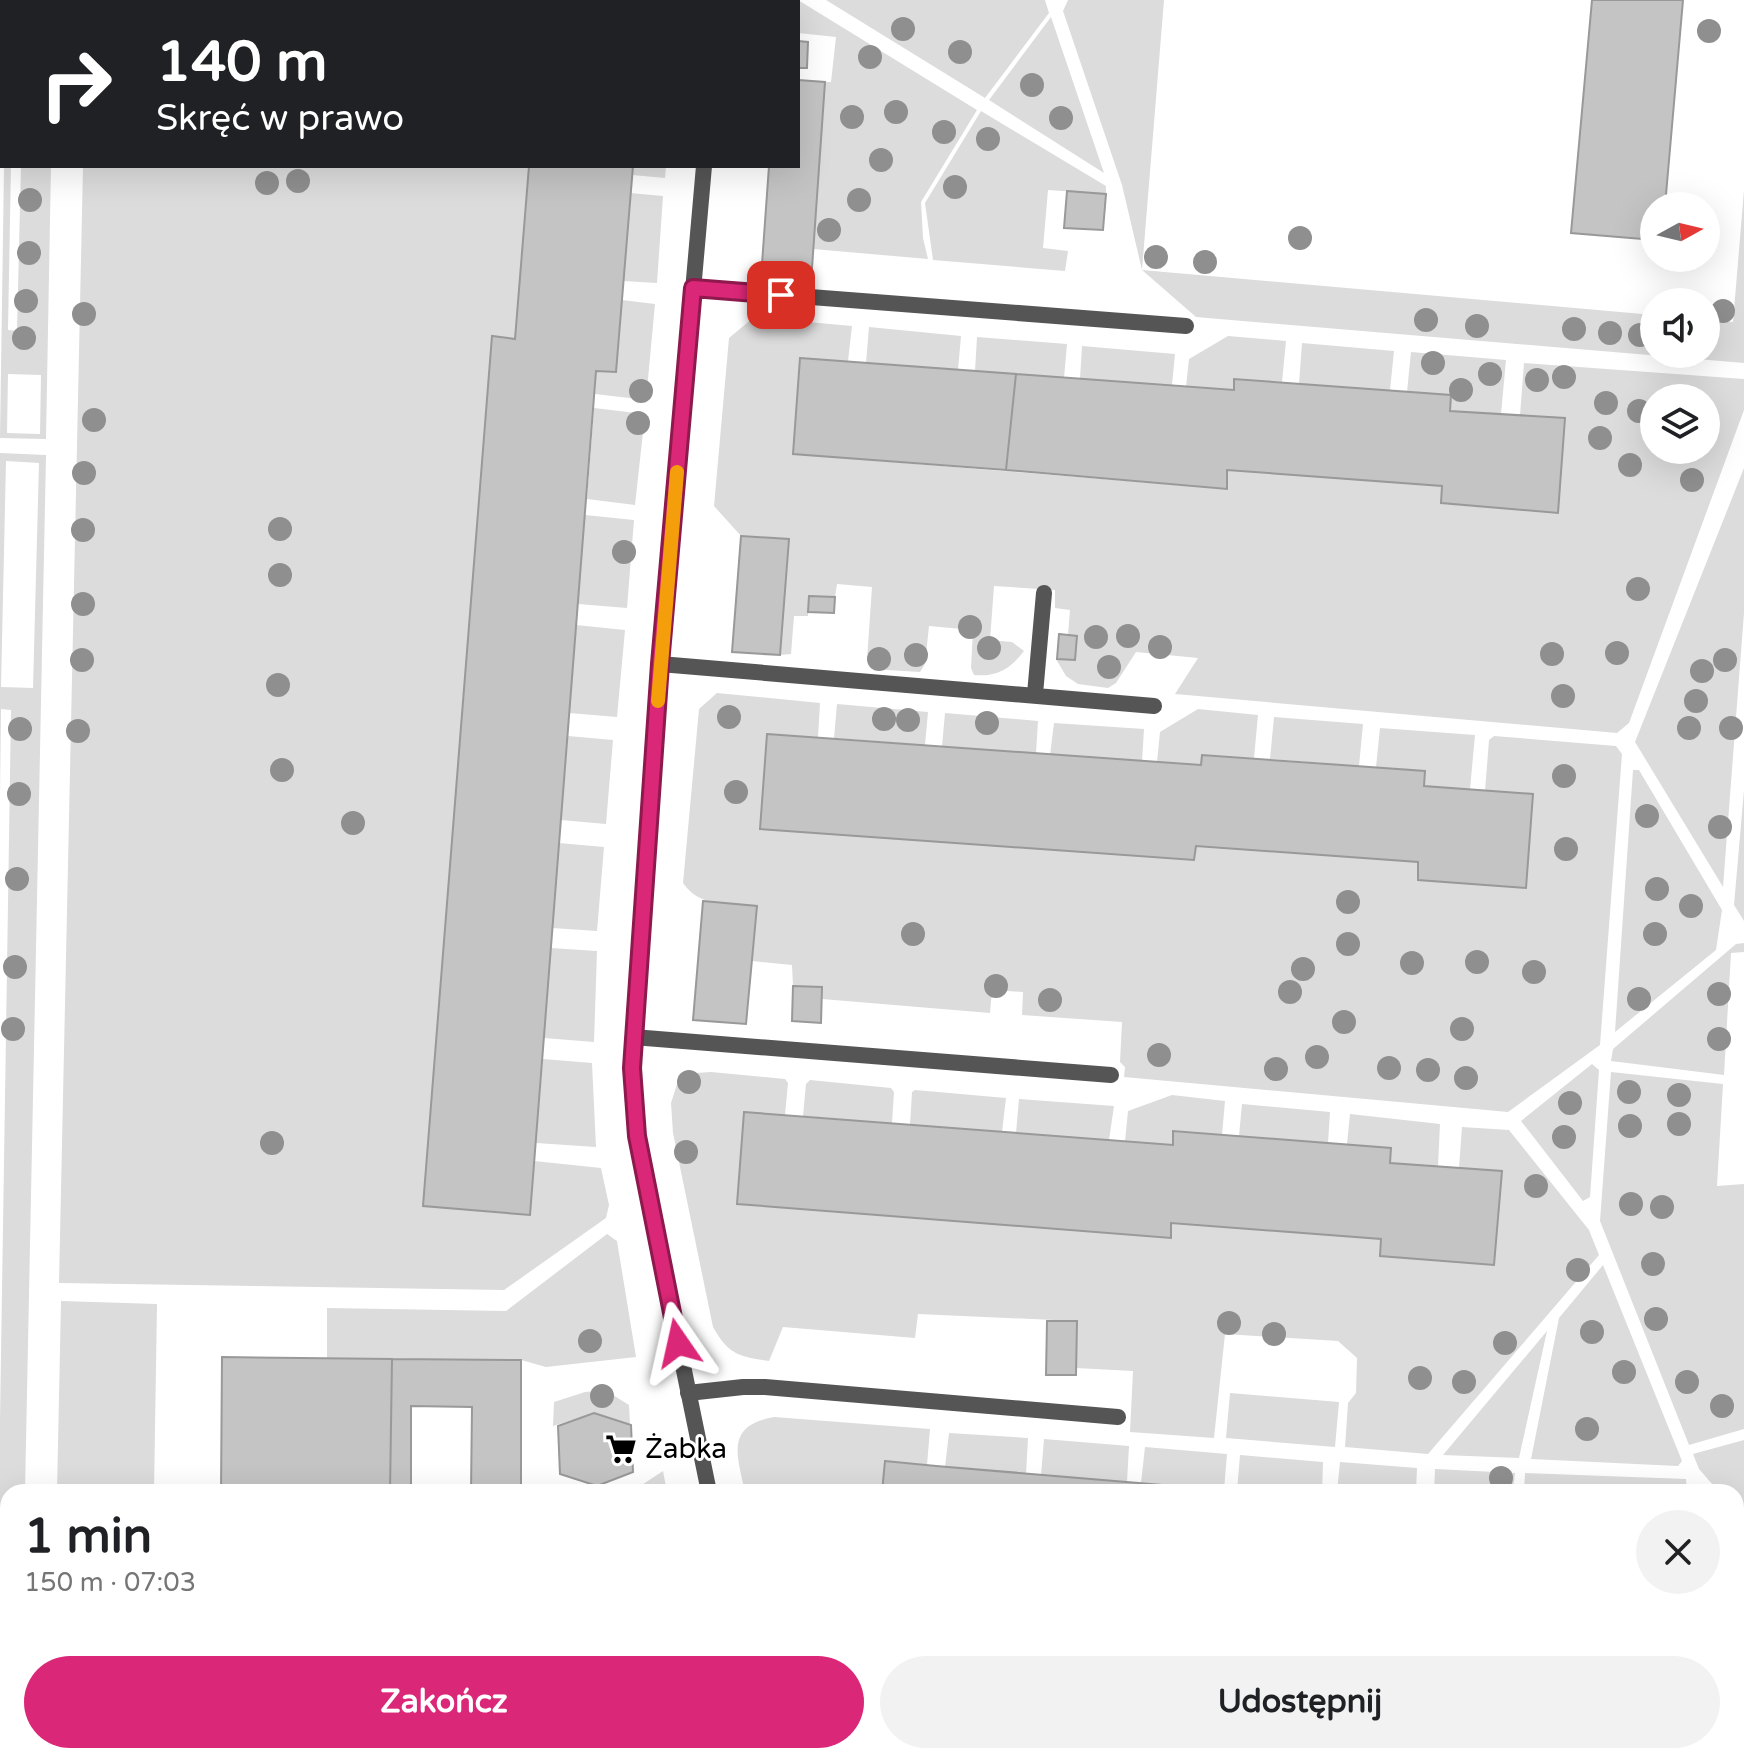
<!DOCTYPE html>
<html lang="pl">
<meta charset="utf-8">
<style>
:root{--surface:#fff;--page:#f2f2f2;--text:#202124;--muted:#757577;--accent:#db2777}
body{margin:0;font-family:"Varela Round",sans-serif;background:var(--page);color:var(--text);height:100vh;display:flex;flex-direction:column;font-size:30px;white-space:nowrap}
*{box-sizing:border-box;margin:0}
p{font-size:26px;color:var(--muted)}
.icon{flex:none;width:44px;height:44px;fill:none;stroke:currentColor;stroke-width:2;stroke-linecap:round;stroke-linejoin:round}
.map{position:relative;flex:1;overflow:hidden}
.details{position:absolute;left:0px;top:1484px;width:1744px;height:280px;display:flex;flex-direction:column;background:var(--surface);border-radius:24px 24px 0 0;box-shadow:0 8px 32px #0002}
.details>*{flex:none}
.guide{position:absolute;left:0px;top:0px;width:800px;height:168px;box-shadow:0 8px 32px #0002;background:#202124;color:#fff;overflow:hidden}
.needle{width:52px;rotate:82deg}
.controls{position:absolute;left:1640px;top:192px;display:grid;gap:16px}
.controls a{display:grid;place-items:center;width:80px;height:80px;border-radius:50%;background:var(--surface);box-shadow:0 8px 32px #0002;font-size:40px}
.pin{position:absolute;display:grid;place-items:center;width:68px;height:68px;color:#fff;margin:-34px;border-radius:16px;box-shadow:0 4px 12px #0006}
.me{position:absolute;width:88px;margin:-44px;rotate:349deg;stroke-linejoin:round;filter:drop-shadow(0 0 6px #0008)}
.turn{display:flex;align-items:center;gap:28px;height:168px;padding:0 24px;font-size:36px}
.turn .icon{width:104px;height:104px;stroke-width:2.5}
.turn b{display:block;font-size:56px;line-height:68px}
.round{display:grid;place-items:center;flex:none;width:84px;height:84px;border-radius:42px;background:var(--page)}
.overview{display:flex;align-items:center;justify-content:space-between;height:136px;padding:0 24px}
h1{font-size:48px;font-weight:800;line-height:60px}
.cta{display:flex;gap:16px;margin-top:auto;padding:16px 24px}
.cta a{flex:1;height:92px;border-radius:48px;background:var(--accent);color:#fff;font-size:32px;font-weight:800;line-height:92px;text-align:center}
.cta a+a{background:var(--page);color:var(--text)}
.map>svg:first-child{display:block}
.green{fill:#dcdcdc;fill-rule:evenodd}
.building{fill:#c4c4c4;stroke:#999;stroke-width:2}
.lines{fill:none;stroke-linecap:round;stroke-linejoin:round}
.service{stroke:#555;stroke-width:16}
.minor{stroke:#555;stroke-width:16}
.tree{fill:#8f8f8f}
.route-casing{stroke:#8e194d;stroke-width:20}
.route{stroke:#db2777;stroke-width:14}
.slow{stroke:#f59e0b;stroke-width:14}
.labels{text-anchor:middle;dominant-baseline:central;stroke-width:6;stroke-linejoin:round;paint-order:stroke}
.poi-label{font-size:28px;fill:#000;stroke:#fff;text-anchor:start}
</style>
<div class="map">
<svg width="1744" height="1764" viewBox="0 0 1744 1764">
<rect width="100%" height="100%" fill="#fff"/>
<path class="green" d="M 86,0 L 543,0 L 86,2 Z
M 798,0 L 977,110 L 921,202 L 923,238 L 928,259 L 813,249 L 825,82 L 831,82 L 836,37 L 798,33 Z
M 826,0 L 1045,0 L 1049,13 L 985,98 Z
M 1068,0 L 1164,0 L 1142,270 L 1654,315 L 1654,354 L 1706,354 L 1706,320 L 1733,322 L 1744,190 L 1744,363 L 1196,317 L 1142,270 L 1122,185 L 1063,11 Z
M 1051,17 L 1104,173 L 989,100 Z
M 981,111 L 1106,186 L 1106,194 L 1048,190 L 1043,248 L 1068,251 L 1065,271 L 933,260 L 925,203 Z
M 4,166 L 11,166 L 8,330 L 17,331 L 21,166 L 51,166 L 46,439 L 0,438 ZM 8,374 L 41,375 L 40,434 L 7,433 Z
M 83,166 L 529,166 L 515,339 L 492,337 L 423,1205 L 530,1214 L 534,1161 L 601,1168 L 609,1205 L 606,1218 L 504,1290 L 59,1283 Z
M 633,166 L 666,166 L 665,178 L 632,175 Z
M 630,193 L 663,196 L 657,283 L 623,281 Z
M 622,300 L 655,304 L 646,400 L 595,394 L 596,371 L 616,372 Z
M 754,317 L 852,326 L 848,361 L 800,359 L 793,454 L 1226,489 L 1227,470 L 1442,486 L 1442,504 L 1558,513 L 1565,419 L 1520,415 L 1524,363 L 1744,379 L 1744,410 L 1629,723 L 1617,733 L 1175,694 L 1198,658 L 1136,652 L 1116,683 L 1108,688 L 1078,684 L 1066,676 L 1056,659 L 1075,660 L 1077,636 L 1068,635 L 1070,610 L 1055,608 L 1055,590 L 994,586 L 990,640 L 1012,642 L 1024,651 C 1010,669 997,677 974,675 L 971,668 L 973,630 L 929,626 L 925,664 L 920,672 L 871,669 L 867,660 L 872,587 L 837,584 L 835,597 L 810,596 L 808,616 L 794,616 L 791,654 L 780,655 L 789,540 L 741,536 L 714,506 L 729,338 ZM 1654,398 L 1706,398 L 1706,450 L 1654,450 Z
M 869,327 L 961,336 L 958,370 L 866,363 Z
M 1228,336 L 1286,341 L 1282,382 L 1235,379 L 1234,390 L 1186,387 L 1189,359 Z
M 977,337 L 1067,344 L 1064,378 L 975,371 Z
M 1302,343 L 1394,351 L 1390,390 L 1299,384 Z
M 1082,346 L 1175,354 L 1172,385 L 1080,379 Z
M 1411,352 L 1506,360 L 1501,414 L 1450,411 L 1451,395 L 1407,392 Z
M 594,408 L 645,414 L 635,505 L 587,499 Z
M 0,453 L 46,455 L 25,1492 L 8,1492 L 8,1588 L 0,1588 L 0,1420 L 11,710 L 1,709 L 0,797 ZM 6,461 L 39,463 L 33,688 L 1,687 Z
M 1744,468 L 1744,613 L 1723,887 L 1635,742 Z
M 585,515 L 634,520 L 627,608 L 578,604 Z
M 576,625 L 625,630 L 617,717 L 569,713 Z
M 717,693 L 820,703 L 818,737 L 767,734 L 761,829 L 1194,860 L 1196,846 L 1418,862 L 1418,880 L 1525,888 L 1533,794 L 1485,791 L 1489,740 L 1494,736 L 1616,746 L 1622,754 L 1600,1045 L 1508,1112 L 1124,1077 L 1125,1067 L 1120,1062 L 1122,1022 L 1022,1015 L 1023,992 L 992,990 L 990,1013 L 822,999 L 822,987 L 793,986 L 792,965 L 752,961 L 757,906 C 728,903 700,908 683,883 L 699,709 Z
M 837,704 L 928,712 L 925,745 L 834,738 Z
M 1198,709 L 1258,715 L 1254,758 L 1202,755 L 1201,765 L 1157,762 L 1160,732 Z
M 945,713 L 1038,721 L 1036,753 L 942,746 Z
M 1274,717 L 1363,724 L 1359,766 L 1270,759 Z
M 1054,723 L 1144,729 L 1142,761 L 1050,755 Z
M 1380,728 L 1475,735 L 1470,789 L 1424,786 L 1425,771 L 1376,767 Z
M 568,736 L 613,740 L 606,824 L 561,820 Z
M 1633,770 L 1639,770 L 1722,910 L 1716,950 L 1615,1032 Z
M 1744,790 L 1744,921 L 1734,905 Z
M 559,843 L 604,847 L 597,931 L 552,928 Z
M 1744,943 L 1744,952 L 1731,953 L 1724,1075 L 1611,1061 L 1613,1049 L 1736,944 Z
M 551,948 L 597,951 L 594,1042 L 544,1038 Z
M 543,1059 L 592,1063 L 596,1147 L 536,1143 Z
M 1592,1064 L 1599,1070 L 1590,1197 L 1583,1201 L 1521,1121 Z
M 711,1072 L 785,1079 L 788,1083 L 785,1115 L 745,1112 L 738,1204 L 1170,1238 L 1171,1223 L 1381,1239 L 1494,1265 L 1502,1172 L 1459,1168 L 1462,1127 L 1509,1130 L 1589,1230 L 1599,1255 L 1428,1454 L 1345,1447 L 1348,1403 L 1356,1393 L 1357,1358 L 1338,1341 L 1225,1334 L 1214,1438 L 1130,1432 L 1133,1371 L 1076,1368 L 1076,1321 L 918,1314 L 915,1338 L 783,1327 L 769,1361 C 739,1357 728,1354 713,1327 L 673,1133 L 671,1103 L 677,1084 L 696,1073 Z
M 1611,1072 L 1723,1084 L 1717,1186 L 1744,1184 L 1744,1429 L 1689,1445 L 1600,1221 Z
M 810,1080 L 891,1088 L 894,1092 L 892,1123 L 803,1116 L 806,1084 Z
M 915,1090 L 1006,1098 L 1002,1132 L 910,1125 L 912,1092 Z
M 1172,1095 L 1225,1101 L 1222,1135 L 1174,1131 L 1173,1145 L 1125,1141 L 1128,1111 Z
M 1019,1099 L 1114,1106 L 1109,1140 L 1016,1133 Z
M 1242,1104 L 1330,1112 L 1328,1143 L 1239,1136 Z
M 1350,1114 L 1440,1124 L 1438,1166 L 1390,1163 L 1391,1148 L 1347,1144 Z
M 607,1234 L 617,1241 L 636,1357 L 546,1367 L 521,1360 L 327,1358 L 327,1308 L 506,1311 Z
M 1603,1265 L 1682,1461 L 1678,1466 L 1531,1459 L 1559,1318 Z
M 61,1301 L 157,1304 L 154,1492 L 57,1492 Z
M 1547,1331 L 1519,1458 L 1443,1455 Z
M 605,1390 L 629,1405 L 630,1424 L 594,1413 L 553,1426 L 554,1402 L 585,1392 Z
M 1230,1393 L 1339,1402 L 1335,1447 L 1226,1438 Z
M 774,1417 L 930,1429 L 927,1465 L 885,1461 L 882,1492 L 745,1492 C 737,1455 725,1426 774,1417 Z
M 949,1433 L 1028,1438 L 1026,1474 L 945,1467 Z
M 1044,1439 L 1129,1446 L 1127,1482 L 1041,1475 Z
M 1744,1440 L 1744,1521 L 1736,1512 L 1736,1492 L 1719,1492 L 1699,1469 L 1693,1454 Z
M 1145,1447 L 1227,1454 L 1224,1490 L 1141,1483 Z
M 1240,1455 L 1323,1462 L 1322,1492 L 1237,1491 Z
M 1340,1462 L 1417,1468 L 1416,1492 L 1337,1492 Z
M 1435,1469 L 1515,1473 L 1513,1492 L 1434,1492 Z
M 663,1471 L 667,1492 L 631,1492 Z
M 1525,1473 L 1686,1479 L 1687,1492 L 1524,1492 Z
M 1736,1532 L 1744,1541 L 1744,1764 L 1735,1764 L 1734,1756 Z
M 0,1723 L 8,1723 L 8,1756 L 21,1756 L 21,1764 L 0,1764 Z
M 95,1756 L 310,1756 L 310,1764 L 88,1764 Z
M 321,1756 L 501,1756 L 501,1764 L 322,1764 Z
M 535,1756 L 723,1756 L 725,1764 L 535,1764 Z
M 857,1756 L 1400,1756 L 1392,1764 L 996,1764 Z
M 1417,1756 L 1464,1756 L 1462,1764 L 1410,1764 Z
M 1477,1756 L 1722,1756 L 1723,1764 L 1475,1764 Z"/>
<path class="building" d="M 543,0 L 646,0 L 543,2 Z
M 1592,0 L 1683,0 L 1665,206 L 1654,206 L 1654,240 L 1571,233 Z
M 798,41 L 808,42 L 807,68 L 798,68 Z
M 798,80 L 825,82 L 812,268 L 762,264 L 769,166 L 798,166 Z
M 529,166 L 633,166 L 616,372 L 596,371 L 530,1215 L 423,1206 L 492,336 L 515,339 Z
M 1067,191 L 1106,194 L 1103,230 L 1064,228 Z
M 800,358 L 1016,374 L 1006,470 L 793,454 Z
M 1016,374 L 1234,390 L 1234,379 L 1451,395 L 1450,411 L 1565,418 L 1558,513 L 1441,503 L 1442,486 L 1227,470 L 1227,489 L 1006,470 Z
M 741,536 L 789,539 L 780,655 L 732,652 Z
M 809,596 L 835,597 L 834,613 L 808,612 Z
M 1059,634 L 1077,636 L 1075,660 L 1057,659 Z
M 767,734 L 1201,765 L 1202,755 L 1425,771 L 1424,786 L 1533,794 L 1526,888 L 1418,880 L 1418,862 L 1196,846 L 1194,860 L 760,829 Z
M 703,901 L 757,906 L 746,1024 L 693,1020 Z
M 793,986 L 822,987 L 821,1023 L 792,1021 Z
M 744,1112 L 1173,1145 L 1173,1131 L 1391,1148 L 1390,1163 L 1502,1171 L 1494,1265 L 1380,1256 L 1381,1239 L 1171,1223 L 1171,1238 L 737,1204 Z
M 1047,1321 L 1077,1321 L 1076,1375 L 1046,1375 Z
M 222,1357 L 392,1359 L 390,1492 L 221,1492 Z
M 392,1359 L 521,1360 L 521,1492 L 471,1492 L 472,1407 L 411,1406 L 411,1492 L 390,1492 Z
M 594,1413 L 631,1425 L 633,1472 L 597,1486 L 560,1474 L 558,1426 Z
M 885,1461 L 936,1466 L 1246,1492 L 882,1492 Z"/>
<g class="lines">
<path class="service" d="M 693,288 L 1186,326
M 660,664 L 1154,706
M 1035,694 L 1044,593
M 633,1037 L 1111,1075
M 688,1393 L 743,1387 L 765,1387 L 1118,1417"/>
<path class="minor" d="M 719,2 L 719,0
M 704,166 L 660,664 L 632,1068 L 633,1103 L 643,1171 L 709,1492
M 0,1682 L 8,1682
M 766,1756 L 768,1764"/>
</g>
<g class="tree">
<circle cx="903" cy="29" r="12"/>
<circle cx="1709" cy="31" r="12"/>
<circle cx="960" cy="52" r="12"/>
<circle cx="870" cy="57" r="12"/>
<circle cx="1032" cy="85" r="12"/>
<circle cx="896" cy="112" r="12"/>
<circle cx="852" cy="117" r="12"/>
<circle cx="1061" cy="118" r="12"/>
<circle cx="944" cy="132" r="12"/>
<circle cx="988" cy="139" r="12"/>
<circle cx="881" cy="160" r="12"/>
<circle cx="298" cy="181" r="12"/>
<circle cx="267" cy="183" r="12"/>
<circle cx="955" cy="187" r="12"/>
<circle cx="30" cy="200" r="12"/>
<circle cx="859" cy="200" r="12"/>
<circle cx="829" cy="230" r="12"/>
<circle cx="1300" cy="238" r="12"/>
<circle cx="29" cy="253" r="12"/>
<circle cx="1156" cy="257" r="12"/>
<circle cx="1205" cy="262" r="12"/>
<circle cx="26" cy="301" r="12"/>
<circle cx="1723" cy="311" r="12"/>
<circle cx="84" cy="314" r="12"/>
<circle cx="1426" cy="320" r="12"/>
<circle cx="1477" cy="326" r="12"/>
<circle cx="1574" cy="329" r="12"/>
<circle cx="1610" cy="333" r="12"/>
<circle cx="1640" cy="335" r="12"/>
<circle cx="24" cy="338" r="12"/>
<circle cx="1433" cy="363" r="12"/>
<circle cx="1490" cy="374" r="12"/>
<circle cx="1564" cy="377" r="12"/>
<circle cx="1537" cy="380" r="12"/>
<circle cx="1461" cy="390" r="12"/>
<circle cx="641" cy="391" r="12"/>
<circle cx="1606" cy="403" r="12"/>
<circle cx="1639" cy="411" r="12"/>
<circle cx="94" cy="420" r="12"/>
<circle cx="638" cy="423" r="12"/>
<circle cx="1600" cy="438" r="12"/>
<circle cx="1630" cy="465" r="12"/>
<circle cx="84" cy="473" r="12"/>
<circle cx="1692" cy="480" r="12"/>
<circle cx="280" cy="529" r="12"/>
<circle cx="83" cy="530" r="12"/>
<circle cx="624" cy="552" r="12"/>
<circle cx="280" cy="575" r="12"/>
<circle cx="1638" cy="589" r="12"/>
<circle cx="83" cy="604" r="12"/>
<circle cx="970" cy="627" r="12"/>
<circle cx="1128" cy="636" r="12"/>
<circle cx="1096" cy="637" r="12"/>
<circle cx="1160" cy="647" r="12"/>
<circle cx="989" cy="648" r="12"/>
<circle cx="1617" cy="653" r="12"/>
<circle cx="1552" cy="654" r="12"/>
<circle cx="916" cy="655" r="12"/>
<circle cx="879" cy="659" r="12"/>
<circle cx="82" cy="660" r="12"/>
<circle cx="1725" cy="660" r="12"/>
<circle cx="1109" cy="667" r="12"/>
<circle cx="1702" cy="671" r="12"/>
<circle cx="278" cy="685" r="12"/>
<circle cx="1563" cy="696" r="12"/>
<circle cx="1696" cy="701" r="12"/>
<circle cx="729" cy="717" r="12"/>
<circle cx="884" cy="719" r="12"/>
<circle cx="908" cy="720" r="12"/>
<circle cx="987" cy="723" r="12"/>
<circle cx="1689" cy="728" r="12"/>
<circle cx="1731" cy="728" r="12"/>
<circle cx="20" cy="729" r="12"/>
<circle cx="78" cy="731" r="12"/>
<circle cx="282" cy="770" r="12"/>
<circle cx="1564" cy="776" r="12"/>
<circle cx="736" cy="792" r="12"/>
<circle cx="19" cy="794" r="12"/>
<circle cx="1647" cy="816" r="12"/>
<circle cx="353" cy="823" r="12"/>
<circle cx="1720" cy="827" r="12"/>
<circle cx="1566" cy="849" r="12"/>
<circle cx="17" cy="879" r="12"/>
<circle cx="1657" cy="889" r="12"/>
<circle cx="1348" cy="902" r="12"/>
<circle cx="1691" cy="906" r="12"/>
<circle cx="913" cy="934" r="12"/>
<circle cx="1655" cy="934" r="12"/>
<circle cx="1348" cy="944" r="12"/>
<circle cx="1477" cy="962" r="12"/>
<circle cx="1412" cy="963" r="12"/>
<circle cx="15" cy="967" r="12"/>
<circle cx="1303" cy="969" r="12"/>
<circle cx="1534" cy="972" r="12"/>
<circle cx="996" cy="986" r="12"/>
<circle cx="1290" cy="992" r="12"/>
<circle cx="1719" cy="994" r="12"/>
<circle cx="1639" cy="999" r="12"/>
<circle cx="1050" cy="1000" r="12"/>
<circle cx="1344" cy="1022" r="12"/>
<circle cx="13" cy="1029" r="12"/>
<circle cx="1462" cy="1029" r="12"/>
<circle cx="1719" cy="1039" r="12"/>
<circle cx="1159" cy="1055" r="12"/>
<circle cx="1317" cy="1057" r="12"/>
<circle cx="1389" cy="1068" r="12"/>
<circle cx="1276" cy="1069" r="12"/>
<circle cx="1428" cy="1070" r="12"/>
<circle cx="1466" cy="1078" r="12"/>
<circle cx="689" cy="1082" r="12"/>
<circle cx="1629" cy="1092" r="12"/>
<circle cx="1679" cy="1095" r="12"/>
<circle cx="1570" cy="1103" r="12"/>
<circle cx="1679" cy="1124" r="12"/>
<circle cx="1630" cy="1126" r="12"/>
<circle cx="1564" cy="1137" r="12"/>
<circle cx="272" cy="1143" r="12"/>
<circle cx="686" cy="1152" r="12"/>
<circle cx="1536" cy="1186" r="12"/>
<circle cx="1631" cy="1204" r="12"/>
<circle cx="1662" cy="1207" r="12"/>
<circle cx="1653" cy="1264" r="12"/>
<circle cx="1578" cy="1270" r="12"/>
<circle cx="1656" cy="1319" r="12"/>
<circle cx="1229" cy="1323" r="12"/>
<circle cx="1592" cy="1332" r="12"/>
<circle cx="1274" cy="1334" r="12"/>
<circle cx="590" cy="1341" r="12"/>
<circle cx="1505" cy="1343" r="12"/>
<circle cx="1624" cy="1372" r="12"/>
<circle cx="1420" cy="1378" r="12"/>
<circle cx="1464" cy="1382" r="12"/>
<circle cx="1687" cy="1382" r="12"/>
<circle cx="602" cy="1396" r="12"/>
<circle cx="1722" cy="1406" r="12"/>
<circle cx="1587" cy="1429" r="12"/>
<circle cx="1501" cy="1478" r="12"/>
</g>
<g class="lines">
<defs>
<path id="route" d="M 678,1343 L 637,1136 L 632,1068 L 660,664 L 693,288 L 781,295"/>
</defs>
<use href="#route" class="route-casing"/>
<use href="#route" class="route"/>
<path class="slow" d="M 658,701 L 677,472"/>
</g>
<defs>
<symbol id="supermarket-bare" viewBox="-9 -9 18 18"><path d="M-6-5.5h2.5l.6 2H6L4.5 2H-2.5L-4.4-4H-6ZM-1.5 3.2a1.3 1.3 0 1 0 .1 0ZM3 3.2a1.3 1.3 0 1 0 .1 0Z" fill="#000" stroke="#fff" stroke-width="2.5" paint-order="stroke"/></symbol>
</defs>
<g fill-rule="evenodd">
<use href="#supermarket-bare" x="599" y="1427" width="44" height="44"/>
</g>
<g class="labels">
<g class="poi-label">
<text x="645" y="1449">Żabka</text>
</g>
</g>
</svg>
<div class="controls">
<a><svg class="needle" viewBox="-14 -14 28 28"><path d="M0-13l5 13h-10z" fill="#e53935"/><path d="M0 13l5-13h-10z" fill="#757577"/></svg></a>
<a><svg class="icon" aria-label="sound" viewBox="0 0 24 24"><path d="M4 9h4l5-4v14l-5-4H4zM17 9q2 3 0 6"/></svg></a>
<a><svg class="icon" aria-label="layers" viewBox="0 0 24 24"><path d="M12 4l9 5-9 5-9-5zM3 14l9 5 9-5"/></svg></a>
</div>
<div class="pin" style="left:781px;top:295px;background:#d93025"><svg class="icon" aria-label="arrive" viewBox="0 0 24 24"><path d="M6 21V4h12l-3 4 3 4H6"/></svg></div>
<svg class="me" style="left:678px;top:1343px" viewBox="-20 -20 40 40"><path d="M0-17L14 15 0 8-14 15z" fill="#db2777" stroke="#fff" stroke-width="4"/></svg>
<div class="guide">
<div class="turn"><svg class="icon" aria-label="right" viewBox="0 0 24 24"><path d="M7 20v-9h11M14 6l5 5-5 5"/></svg><div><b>140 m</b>Skręć w prawo</div></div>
</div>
<section class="details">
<div class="overview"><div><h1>1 min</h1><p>150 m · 07:03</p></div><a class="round"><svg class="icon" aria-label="close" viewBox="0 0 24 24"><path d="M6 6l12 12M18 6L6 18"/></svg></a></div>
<div class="cta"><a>Zakończ</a><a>Udostępnij</a></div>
</section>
</div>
